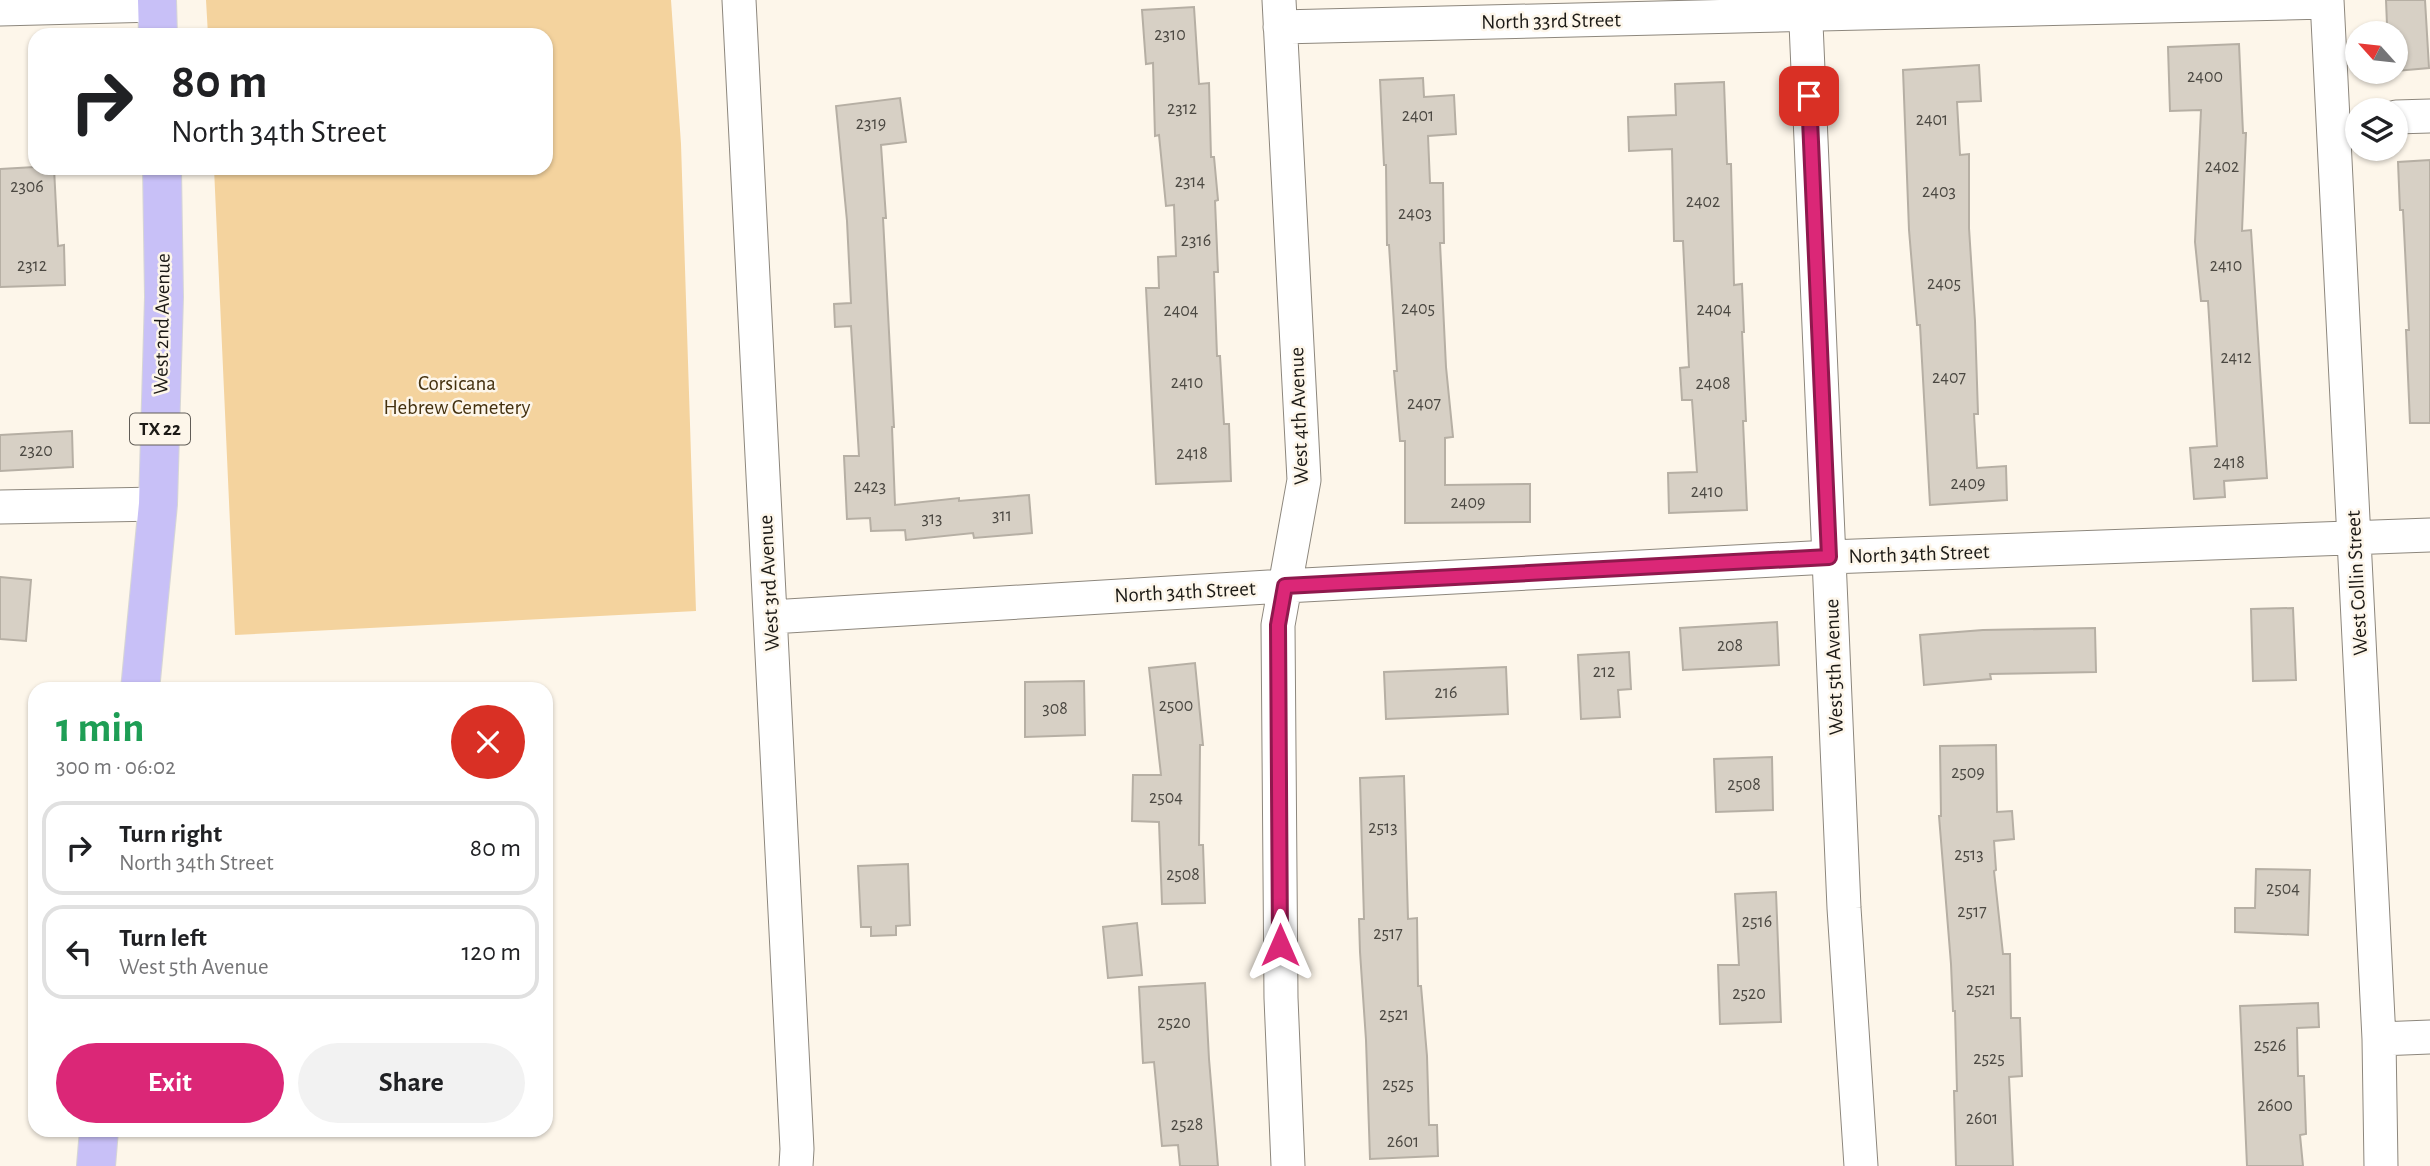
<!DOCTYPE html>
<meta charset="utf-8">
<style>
:root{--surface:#fff;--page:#f2f2f2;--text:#202124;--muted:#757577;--line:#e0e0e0;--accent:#db2777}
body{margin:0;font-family:"Alegreya Sans",sans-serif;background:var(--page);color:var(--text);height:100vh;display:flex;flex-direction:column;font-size:26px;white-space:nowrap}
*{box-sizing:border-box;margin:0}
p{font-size:23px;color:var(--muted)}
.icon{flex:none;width:38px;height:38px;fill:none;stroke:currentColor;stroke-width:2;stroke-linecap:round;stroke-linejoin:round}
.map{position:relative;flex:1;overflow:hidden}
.sheet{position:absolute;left:28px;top:682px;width:525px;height:455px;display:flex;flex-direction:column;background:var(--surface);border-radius:21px;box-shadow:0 2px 5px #0004}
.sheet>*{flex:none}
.guide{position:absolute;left:28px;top:28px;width:525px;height:147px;border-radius:21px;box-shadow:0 2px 5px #0004;background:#fff;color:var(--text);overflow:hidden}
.needle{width:46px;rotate:297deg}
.controls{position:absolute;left:2345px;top:21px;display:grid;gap:14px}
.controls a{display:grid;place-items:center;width:63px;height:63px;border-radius:50%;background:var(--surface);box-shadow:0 2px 5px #0004;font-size:35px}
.pin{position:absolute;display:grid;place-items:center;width:60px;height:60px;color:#fff;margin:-30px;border-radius:14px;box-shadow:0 4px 10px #0006}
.me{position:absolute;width:77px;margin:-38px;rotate:0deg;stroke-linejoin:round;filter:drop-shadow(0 0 5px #0008)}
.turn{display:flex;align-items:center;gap:24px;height:147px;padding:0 28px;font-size:32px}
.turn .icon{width:91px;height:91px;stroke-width:2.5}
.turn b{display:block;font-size:49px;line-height:60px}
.round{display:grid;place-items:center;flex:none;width:74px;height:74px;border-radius:37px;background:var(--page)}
.headline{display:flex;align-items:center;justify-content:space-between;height:119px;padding:0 28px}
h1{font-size:42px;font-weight:600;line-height:52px;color:#1e9e55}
.primary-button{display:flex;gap:14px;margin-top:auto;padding:14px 28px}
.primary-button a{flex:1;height:80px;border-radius:42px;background:var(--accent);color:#fff;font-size:28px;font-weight:600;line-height:80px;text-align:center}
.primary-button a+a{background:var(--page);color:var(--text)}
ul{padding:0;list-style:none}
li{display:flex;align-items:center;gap:21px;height:94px;margin:0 14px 10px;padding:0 14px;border:4px solid var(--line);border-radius:21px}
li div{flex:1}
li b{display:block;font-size:26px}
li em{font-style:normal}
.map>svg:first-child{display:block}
.green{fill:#f4d39e}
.building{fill:#d7d0c5;stroke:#b6afa4;stroke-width:2}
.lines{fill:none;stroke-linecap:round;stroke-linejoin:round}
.street-casing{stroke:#8d877d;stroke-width:35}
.primary-casing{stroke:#d6d6d5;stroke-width:40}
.street{stroke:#fff;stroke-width:33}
.primary{stroke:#c8c0f7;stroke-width:38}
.route-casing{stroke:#8e194d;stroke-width:18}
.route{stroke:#db2777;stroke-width:12}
.labels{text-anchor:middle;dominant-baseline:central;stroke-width:5;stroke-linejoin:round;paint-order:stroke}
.number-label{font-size:18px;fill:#4b4842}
.shield{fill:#fdf6ea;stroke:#605c56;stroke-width:2}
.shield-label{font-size:19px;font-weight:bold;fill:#1c1a16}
.street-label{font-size:21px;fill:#1c1a16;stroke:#fdf6ea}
.park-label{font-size:21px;fill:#44310f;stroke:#fdf6ea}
</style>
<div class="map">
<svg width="2430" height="1166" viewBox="0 0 2430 1166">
<rect width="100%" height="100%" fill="#fdf6ea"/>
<path class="green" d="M 206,0 L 671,0 L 681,144 L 696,611 L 235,635 L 214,168 L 546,168 L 546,35 L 208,35 Z"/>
<path class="building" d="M 2386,0 L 2425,0 L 2429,68 L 2396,71 L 2396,33 L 2382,33 L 2381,26 L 2387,25 Z
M 1194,7 L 1199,84 L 1209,83 L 1211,157 L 1214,157 L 1218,200 L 1215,201 L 1218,272 L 1214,272 L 1217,356 L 1220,356 L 1224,424 L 1229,424 L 1231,481 L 1156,484 L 1146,288 L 1159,288 L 1158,257 L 1176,256 L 1174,205 L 1166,206 L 1159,135 L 1155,136 L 1153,63 L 1146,64 L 1142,10 Z
M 2239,44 L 2243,133 L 2246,133 L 2242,231 L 2251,230 L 2267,478 L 2224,481 L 2225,497 L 2194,499 L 2190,448 L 2217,446 L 2208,301 L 2201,301 L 2195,242 L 2201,110 L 2170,111 L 2168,47 Z
M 1979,65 L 1981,101 L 1957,102 L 1960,155 L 1969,154 L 1969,228 L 1975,321 L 1978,414 L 1974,414 L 1977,468 L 2006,466 L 2007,500 L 1930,505 L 1920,325 L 1917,325 L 1909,230 L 1903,70 Z
M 1423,78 L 1424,97 L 1454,95 L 1456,134 L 1428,136 L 1430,183 L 1443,183 L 1444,243 L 1440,243 L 1446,367 L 1453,437 L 1445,438 L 1445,485 L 1530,484 L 1530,522 L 1405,523 L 1405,441 L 1400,441 L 1394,371 L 1397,371 L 1389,245 L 1387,245 L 1386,165 L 1384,165 L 1380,80 Z
M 1724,82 L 1727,164 L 1731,164 L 1734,285 L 1742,284 L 1744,332 L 1742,332 L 1746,421 L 1743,421 L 1747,510 L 1669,513 L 1668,473 L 1697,472 L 1692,400 L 1682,400 L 1680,368 L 1689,367 L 1683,241 L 1674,241 L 1672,149 L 1629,151 L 1628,117 L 1676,115 L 1675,84 Z
M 900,98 L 906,142 L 881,145 L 886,218 L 883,218 L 894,427 L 892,427 L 895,505 L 959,498 L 959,501 L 1029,495 L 1032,533 L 974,538 L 973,533 L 906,540 L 905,530 L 871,531 L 870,518 L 847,519 L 844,456 L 859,456 L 851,326 L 835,327 L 834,304 L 851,303 L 847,221 L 836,106 Z
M 2430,160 L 2430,423 L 2410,423 L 2406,330 L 2409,330 L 2403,210 L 2400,210 L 2398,162 Z
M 35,167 L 54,168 L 58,246 L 64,245 L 65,285 L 0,287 L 0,169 Z
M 72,431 L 73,467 L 0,471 L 0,435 Z
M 0,577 L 31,580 L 26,641 L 0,639 Z
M 2293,608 L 2296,680 L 2253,681 L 2251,609 Z
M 1777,622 L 1779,665 L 1683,670 L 1680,628 Z
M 2095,628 L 2096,672 L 1990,674 L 1991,679 L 1924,685 L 1920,635 L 1983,630 Z
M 1629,652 L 1631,689 L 1618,690 L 1620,717 L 1581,719 L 1578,655 Z
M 1195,663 L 1203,745 L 1200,745 L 1199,845 L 1203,845 L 1205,903 L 1162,904 L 1159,822 L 1132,821 L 1133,775 L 1161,775 L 1149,668 Z
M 1506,667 L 1508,714 L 1386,719 L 1384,672 Z
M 1084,681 L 1085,735 L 1025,737 L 1025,682 Z
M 1996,745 L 1997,812 L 2012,811 L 2014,839 L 1994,841 L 1996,870 L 1994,871 L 2003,954 L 2010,954 L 2011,1018 L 2020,1018 L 2022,1076 L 2009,1077 L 2013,1166 L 1956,1166 L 1954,1091 L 1957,1091 L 1955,1011 L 1953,1011 L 1951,964 L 1939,816 L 1941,816 L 1940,746 Z
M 1772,757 L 1773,810 L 1716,812 L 1714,759 Z
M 1404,776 L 1408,919 L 1417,918 L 1418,986 L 1421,986 L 1427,1056 L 1429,1125 L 1437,1125 L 1438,1156 L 1370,1159 L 1366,1040 L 1360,952 L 1359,919 L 1364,919 L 1360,778 Z
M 908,864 L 910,925 L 896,926 L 896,935 L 871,936 L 871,927 L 861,927 L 858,866 Z
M 2256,869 L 2310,870 L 2308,935 L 2235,932 L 2235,908 L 2255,908 Z
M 1776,892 L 1781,1022 L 1720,1024 L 1718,965 L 1739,965 L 1735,894 Z
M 1137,923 L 1142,975 L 1108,978 L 1103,927 Z
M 1205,983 L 1209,1059 L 1218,1166 L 1180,1166 L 1178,1145 L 1162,1146 L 1154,1062 L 1143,1063 L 1139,987 Z
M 2318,1003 L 2319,1027 L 2297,1028 L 2298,1076 L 2304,1076 L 2306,1134 L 2300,1135 L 2303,1166 L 2247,1166 L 2240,1006 Z"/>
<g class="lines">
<defs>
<path id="street" d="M 739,0 L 797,1149 L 796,1166
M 1279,0 L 1304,480 L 1278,625 L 1281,998 L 1288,1166
M 1805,0 L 1844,908 L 1861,1166
M 2327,0 L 2379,1039 L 2381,1166
M 0,9 L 157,5
M 1280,27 L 2327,2
M 2396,117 L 2430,116
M 0,507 L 158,504
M 771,617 L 1285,586 L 1829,557 L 2430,535
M 2379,1039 L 2430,1037"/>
<path id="primary" d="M 157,0 L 158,35
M 140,690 L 158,504 L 164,297 L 162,168
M 96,1166 L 99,1130"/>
</defs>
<use href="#street" class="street-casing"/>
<use href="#primary" class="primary-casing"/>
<use href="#street" class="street"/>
<use href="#primary" class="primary"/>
</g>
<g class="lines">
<defs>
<path id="route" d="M 1280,945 L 1278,625 L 1285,586 L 1829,557 L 1809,96"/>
</defs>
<use href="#route" class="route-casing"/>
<use href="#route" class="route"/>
</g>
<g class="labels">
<g class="number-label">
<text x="1170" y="35">2310</text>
<text x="2205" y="77">2400</text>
<text x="1182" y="109">2312</text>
<text x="1418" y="116">2401</text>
<text x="1932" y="120">2401</text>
<text x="871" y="124">2319</text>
<text x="2222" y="167">2402</text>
<text x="1190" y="182">2314</text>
<text x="27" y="187">2306</text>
<text x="1939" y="192">2403</text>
<text x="1703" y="202">2402</text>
<text x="1415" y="214">2403</text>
<text x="1196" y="241">2316</text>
<text x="32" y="266">2312</text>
<text x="2226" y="266">2410</text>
<text x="1944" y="284">2405</text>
<text x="1418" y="309">2405</text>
<text x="1714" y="310">2404</text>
<text x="1181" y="311">2404</text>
<text x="2236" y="358">2412</text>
<text x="1949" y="378">2407</text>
<text x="1187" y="383">2410</text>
<text x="1713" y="384">2408</text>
<text x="1424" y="404">2407</text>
<text x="36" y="451">2320</text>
<text x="1192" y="454">2418</text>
<text x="2229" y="463">2418</text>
<text x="1968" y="484">2409</text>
<text x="870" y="487">2423</text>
<text x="1707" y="492">2410</text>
<text x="1468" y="503">2409</text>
<text x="1002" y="516">311</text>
<text x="932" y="519">313</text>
<text x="1730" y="646">208</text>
<text x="1604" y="672">212</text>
<text x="1446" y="693">216</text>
<text x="1176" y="706">2500</text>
<text x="1055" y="709">308</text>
<text x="1968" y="773">2509</text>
<text x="1744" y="785">2508</text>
<text x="1166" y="798">2504</text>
<text x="1383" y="828">2513</text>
<text x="1969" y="855">2513</text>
<text x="1183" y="875">2508</text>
<text x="2283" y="889">2504</text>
<text x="1972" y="912">2517</text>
<text x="1757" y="922">2516</text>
<text x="1388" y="934">2517</text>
<text x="1981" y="990">2521</text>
<text x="1749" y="994">2520</text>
<text x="1394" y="1015">2521</text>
<text x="1174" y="1023">2520</text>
<text x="2270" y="1046">2526</text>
<text x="1989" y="1059">2525</text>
<text x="1398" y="1085">2525</text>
<text x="2275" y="1106">2600</text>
<text x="1982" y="1119">2601</text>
<text x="1187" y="1125">2528</text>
<text x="1403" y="1142">2601</text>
</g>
<rect class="shield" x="130" y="413.5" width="60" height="31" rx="5"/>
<g class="shield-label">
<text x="160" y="429">TX 22</text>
</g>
<g class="street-label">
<text transform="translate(1551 21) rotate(-1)">North 33rd Street</text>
<text transform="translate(162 324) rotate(-89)">West 2nd Avenue</text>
<text transform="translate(1299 416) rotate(-92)">West 4th Avenue</text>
<text transform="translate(1919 554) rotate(-2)">North 34th Street</text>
<text transform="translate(769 583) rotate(-93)">West 3rd Avenue</text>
<text transform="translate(2357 583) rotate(-93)">West Collin Street</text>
<text transform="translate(1185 592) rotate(-3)">North 34th Street</text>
<text transform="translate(1834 667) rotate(-92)">West 5th Avenue</text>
</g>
<g class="park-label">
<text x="457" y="383">Corsicana<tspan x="457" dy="24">Hebrew Cemetery</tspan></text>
</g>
</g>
</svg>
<div class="controls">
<a><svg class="needle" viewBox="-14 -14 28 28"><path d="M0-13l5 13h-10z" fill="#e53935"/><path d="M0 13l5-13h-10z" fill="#757577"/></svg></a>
<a><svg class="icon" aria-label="layers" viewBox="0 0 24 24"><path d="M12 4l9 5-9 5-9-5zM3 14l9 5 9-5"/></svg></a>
</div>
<div class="pin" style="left:1809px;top:96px;background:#d93025"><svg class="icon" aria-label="arrive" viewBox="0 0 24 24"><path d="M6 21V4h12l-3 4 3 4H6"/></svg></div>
<svg class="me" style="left:1280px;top:945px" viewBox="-20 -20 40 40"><path d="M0-17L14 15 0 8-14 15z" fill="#db2777" stroke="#fff" stroke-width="4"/></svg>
<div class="guide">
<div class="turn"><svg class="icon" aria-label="right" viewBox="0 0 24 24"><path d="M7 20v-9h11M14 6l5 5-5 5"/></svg><div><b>80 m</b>North 34th Street</div></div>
</div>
<section class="sheet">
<div class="headline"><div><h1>1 min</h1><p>300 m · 06:02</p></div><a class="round" style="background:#d93025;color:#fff"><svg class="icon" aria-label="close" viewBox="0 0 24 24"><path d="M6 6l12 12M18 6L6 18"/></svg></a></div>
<ul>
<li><svg class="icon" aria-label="right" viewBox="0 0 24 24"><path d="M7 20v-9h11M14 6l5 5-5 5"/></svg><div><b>Turn right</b><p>North 34th Street</p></div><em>80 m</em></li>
<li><svg class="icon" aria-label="left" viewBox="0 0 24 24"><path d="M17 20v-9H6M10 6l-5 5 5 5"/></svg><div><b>Turn left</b><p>West 5th Avenue</p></div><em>120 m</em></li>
</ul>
<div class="primary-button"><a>Exit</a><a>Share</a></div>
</section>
</div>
